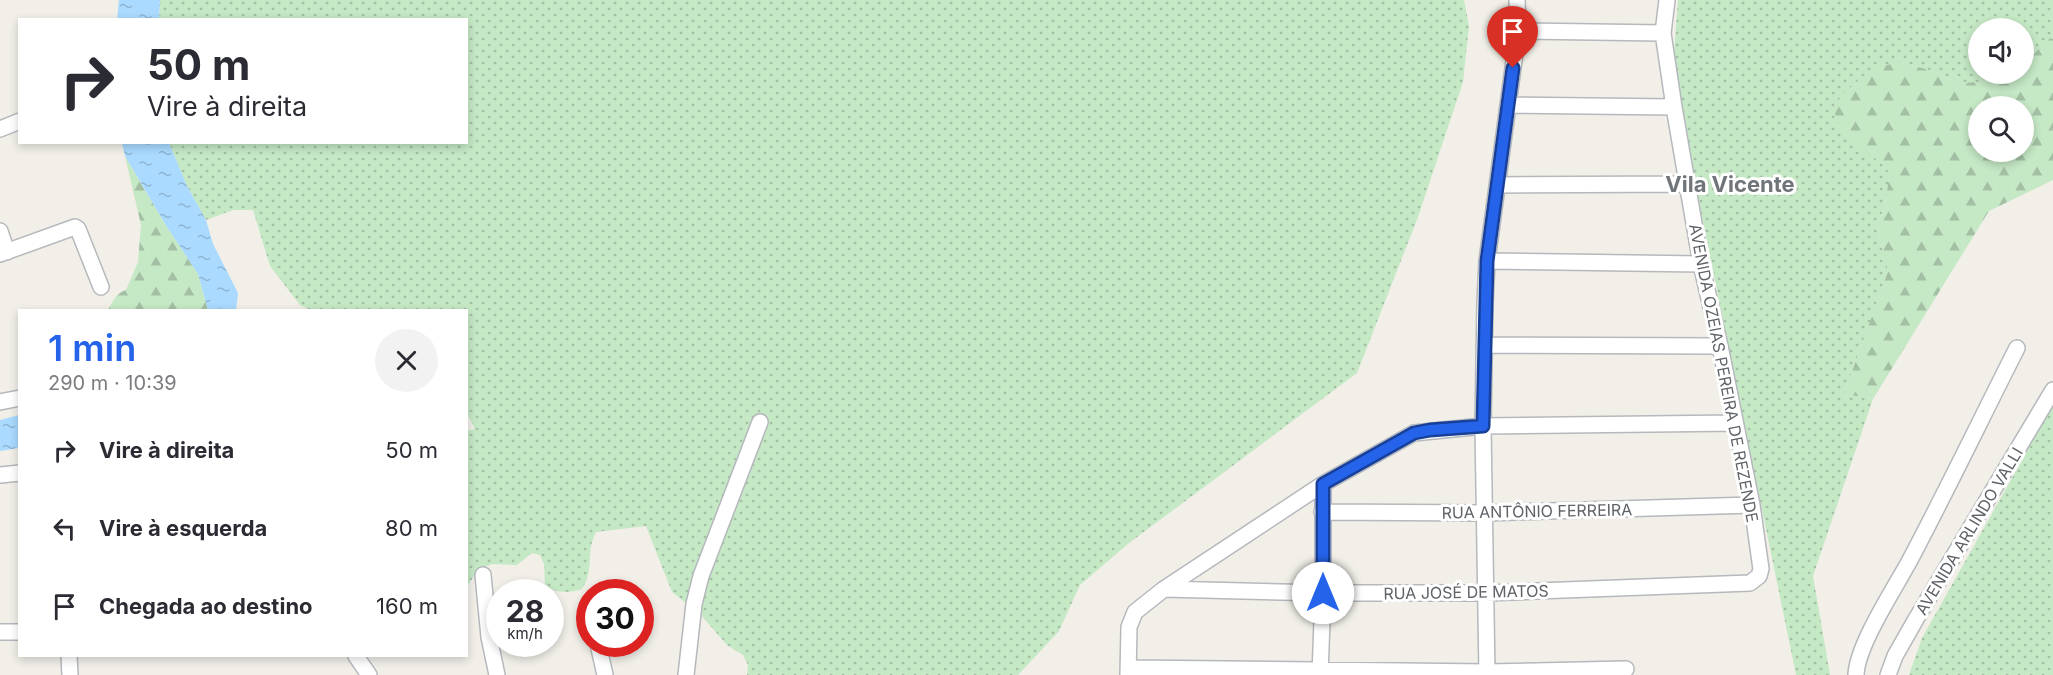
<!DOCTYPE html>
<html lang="pt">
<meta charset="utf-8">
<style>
:root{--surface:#fff;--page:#f2f2f3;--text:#2b2b33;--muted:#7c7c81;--accent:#2563eb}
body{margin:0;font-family:Inter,sans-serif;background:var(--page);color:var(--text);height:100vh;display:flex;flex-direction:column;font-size:22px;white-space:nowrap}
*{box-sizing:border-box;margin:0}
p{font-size:20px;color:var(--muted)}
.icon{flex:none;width:33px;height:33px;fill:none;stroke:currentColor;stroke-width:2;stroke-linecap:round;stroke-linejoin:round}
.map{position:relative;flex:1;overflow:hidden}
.details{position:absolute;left:18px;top:309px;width:450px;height:348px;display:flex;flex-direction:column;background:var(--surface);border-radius:0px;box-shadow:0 3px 9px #0003}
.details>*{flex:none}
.guide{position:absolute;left:18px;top:18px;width:450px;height:126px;border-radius:0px;box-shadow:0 3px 9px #0003;background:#fff;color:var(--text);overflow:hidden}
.controls{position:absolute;left:1968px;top:18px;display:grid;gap:12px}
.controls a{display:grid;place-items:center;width:66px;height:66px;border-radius:50%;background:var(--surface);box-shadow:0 3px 9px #0003;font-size:30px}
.speed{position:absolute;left:486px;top:579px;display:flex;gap:12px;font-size:30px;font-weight:700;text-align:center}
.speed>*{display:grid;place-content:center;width:78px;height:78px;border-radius:50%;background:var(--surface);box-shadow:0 3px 9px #0003;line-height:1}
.speed small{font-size:15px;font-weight:400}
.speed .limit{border:9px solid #d22;background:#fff;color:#111}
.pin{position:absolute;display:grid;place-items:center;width:51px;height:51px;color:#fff;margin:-62px -26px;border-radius:50% 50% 50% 0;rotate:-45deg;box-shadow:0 0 6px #0007}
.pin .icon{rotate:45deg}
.me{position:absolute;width:66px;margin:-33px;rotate:0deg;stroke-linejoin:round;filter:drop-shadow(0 0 4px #0008)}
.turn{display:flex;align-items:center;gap:21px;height:126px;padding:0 30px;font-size:27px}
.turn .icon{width:78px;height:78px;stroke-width:2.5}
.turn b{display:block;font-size:42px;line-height:51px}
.round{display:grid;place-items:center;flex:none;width:63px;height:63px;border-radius:32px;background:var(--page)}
.summary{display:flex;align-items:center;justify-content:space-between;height:102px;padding:0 30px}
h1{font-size:36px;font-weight:600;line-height:45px;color:var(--accent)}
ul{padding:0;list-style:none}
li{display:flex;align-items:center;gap:18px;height:78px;padding:0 30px}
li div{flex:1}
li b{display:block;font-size:22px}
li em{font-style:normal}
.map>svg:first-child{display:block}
.grass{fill:url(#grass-dots)}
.forest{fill:url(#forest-firs);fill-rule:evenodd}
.water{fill:url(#water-ripples)}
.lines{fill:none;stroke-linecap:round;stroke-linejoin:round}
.street-casing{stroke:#b5b8bc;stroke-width:18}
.street{stroke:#fff;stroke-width:15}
.route-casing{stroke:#184099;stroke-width:15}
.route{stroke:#2563eb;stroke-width:10}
.labels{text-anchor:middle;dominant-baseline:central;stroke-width:6;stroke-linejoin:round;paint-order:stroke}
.street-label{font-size:16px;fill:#5f6368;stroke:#fff}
.district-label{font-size:22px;font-weight:bold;fill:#70757a;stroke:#fff}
</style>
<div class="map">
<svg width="2053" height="675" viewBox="0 0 2053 675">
<defs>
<pattern id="grass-dots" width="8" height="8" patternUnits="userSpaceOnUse" patternTransform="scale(1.5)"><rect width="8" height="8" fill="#c5e8c5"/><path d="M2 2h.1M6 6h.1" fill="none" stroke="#a3c0a4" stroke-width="1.8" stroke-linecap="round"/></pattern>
<pattern id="forest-firs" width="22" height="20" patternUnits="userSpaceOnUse" patternTransform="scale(1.5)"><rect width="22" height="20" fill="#c5e8c5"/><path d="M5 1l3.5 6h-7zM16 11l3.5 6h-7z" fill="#a3c0a4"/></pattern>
<pattern id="water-ripples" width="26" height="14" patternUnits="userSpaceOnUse" patternTransform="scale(1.5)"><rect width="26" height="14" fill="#aadaff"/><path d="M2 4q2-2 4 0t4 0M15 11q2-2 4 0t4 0" fill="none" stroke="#8eb4d2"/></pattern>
</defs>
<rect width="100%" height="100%" fill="#f1efe8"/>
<path class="grass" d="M 160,0 L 1464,0 L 1469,26 L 1463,82 L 1418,217 L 1357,373 L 1129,543 L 1080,585 L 1059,631 L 1018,675 L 747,675 L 748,665 L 743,655 L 727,645 L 701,615 L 672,592 L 646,526 L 596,532 C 585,552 595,570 582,589 C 569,593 556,594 545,585 L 544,564 L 540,555 L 532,553 L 517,565 L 492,564 L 479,569 L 467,586 L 467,431 L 475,429 L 467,413 L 466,310 L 310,310 L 300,305 L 270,266 L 253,210 L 233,210 L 206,220 L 187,186 L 169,143 L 466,142 L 466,20 L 159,20 Z
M 1678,0 L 2053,0 L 2053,39 L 2048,39 L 2024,66 L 2024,28 L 1978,28 L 1978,74 L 2009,74 L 1994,81 L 1960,83 L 1926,69 L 1898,62 L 1875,157 L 1888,168 L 1889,177 L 1885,206 L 1878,222 L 1879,243 L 1887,257 L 1887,274 L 1844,394 L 1873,399 L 1813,576 L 1830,675 L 1796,675 L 1698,198 L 1674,54 Z
M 2053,405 L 2053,675 L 1909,675 L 1922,638 Z"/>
<path class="forest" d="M 2048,38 L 2053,39 L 2053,180 L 1989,211 L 1873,399 L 1844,394 L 1887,274 L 1887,257 L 1879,243 L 1878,222 L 1885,206 L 1889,177 L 1887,168 L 1856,144 L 1840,129 L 1833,107 L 1843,94 L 1863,76 L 1880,67 L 1898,62 L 1926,69 L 1960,83 L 1994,81 L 2009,74 L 2024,74 L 2024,66 ZM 1978,106 L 2024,106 L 2024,152 L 1978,152 Z
M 125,156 L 167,227 L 198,274 L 208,310 L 108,310 C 113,301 116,293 126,290 L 138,262 L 141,225 Z"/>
<path class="water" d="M 119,0 L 160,0 L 159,19 L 117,19 Z
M 122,143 L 169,143 L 187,186 L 206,220 L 213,244 L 238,293 L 236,310 L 208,310 L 198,274 L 167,227 L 125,156 Z
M 19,415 L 19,448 L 0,451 L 0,420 Z"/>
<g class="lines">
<defs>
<path id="street" d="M 1518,31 L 1663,33
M 1508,105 L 1674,107
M 0,129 L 20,121
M 1498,185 L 1688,184
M 0,231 L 7,252
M 0,254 L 75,227 L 78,229 L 101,287
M 1487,261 L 1701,264
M 1484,345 L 1720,346
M 0,402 L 20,398
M 0,475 L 20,473
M 1322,512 L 1484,513 L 1752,505
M 483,575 L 489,637 L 497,675
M 1164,589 L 1323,593 L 1486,593 L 1750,583 L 1759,576 L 1761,569 L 1752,505 L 1720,346 L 1701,264 L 1674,107 L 1663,33 L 1667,0
M 0,632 L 20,632
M 598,644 L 605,675
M 69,656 L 70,675
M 356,656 L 369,675
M 1129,668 L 1487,672 L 1626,669
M 686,675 L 694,604 L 701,576 L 760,422
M 1128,675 L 1129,627 L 1135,612 L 1164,589 L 1323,484 L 1414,433 L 1483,426 L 1735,423
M 1320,675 L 1323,593 L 1323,484
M 1487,675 L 1483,426 L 1485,303 L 1487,261 L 1518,31 L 1517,0
M 1856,675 C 1857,645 1895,588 1910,560 C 1947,490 1981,419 2017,348
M 1888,675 L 1895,656 L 1916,619 L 2053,390"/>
</defs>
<use href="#street" class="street-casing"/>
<use href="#street" class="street"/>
</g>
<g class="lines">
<defs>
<path id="route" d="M 1323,593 L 1323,484 L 1414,433 L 1430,430 L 1483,426 L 1487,261 L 1513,68"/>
</defs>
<use href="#route" class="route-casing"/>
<use href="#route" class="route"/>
</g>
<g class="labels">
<g class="street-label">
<text transform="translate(1724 373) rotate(79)">AVENIDA OZEIAS PEREIRA DE REZENDE</text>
<text transform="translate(1537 511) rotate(-1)">RUA ANTÔNIO FERREIRA</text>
<text transform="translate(1969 531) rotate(-59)">AVENIDA ARLINDO VALLI</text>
<text transform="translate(1466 592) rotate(-1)">RUA JOSÉ DE MATOS</text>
</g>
<g class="district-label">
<text x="1730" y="184">Vila Vicente</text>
</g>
</g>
</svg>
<div class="controls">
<a><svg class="icon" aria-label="sound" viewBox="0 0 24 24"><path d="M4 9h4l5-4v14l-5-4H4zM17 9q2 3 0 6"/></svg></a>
<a><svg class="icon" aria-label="search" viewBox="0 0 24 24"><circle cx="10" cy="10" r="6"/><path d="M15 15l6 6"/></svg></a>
</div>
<div class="speed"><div>28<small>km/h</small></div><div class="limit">30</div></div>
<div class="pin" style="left:1513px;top:68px;background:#d93025"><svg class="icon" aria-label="arrive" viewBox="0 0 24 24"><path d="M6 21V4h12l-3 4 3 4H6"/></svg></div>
<svg class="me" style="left:1323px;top:593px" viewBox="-20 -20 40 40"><circle r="19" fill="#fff"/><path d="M0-13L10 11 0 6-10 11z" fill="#2563eb"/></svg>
<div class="guide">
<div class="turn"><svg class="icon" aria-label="right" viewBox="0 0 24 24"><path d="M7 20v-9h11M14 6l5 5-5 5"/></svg><div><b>50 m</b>Vire à direita</div></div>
</div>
<section class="details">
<div class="summary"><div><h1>1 min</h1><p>290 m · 10:39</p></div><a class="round"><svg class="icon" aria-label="close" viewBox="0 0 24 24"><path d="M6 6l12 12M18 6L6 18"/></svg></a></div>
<ul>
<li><svg class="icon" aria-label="right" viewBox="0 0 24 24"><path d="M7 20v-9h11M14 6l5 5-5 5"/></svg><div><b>Vire à direita</b></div><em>50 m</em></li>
<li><svg class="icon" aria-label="left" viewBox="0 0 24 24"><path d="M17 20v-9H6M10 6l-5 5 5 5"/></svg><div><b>Vire à esquerda</b></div><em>80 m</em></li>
<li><svg class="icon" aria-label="arrive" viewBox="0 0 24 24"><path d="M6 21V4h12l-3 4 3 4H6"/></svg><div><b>Chegada ao destino</b></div><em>160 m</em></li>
</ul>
</section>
</div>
